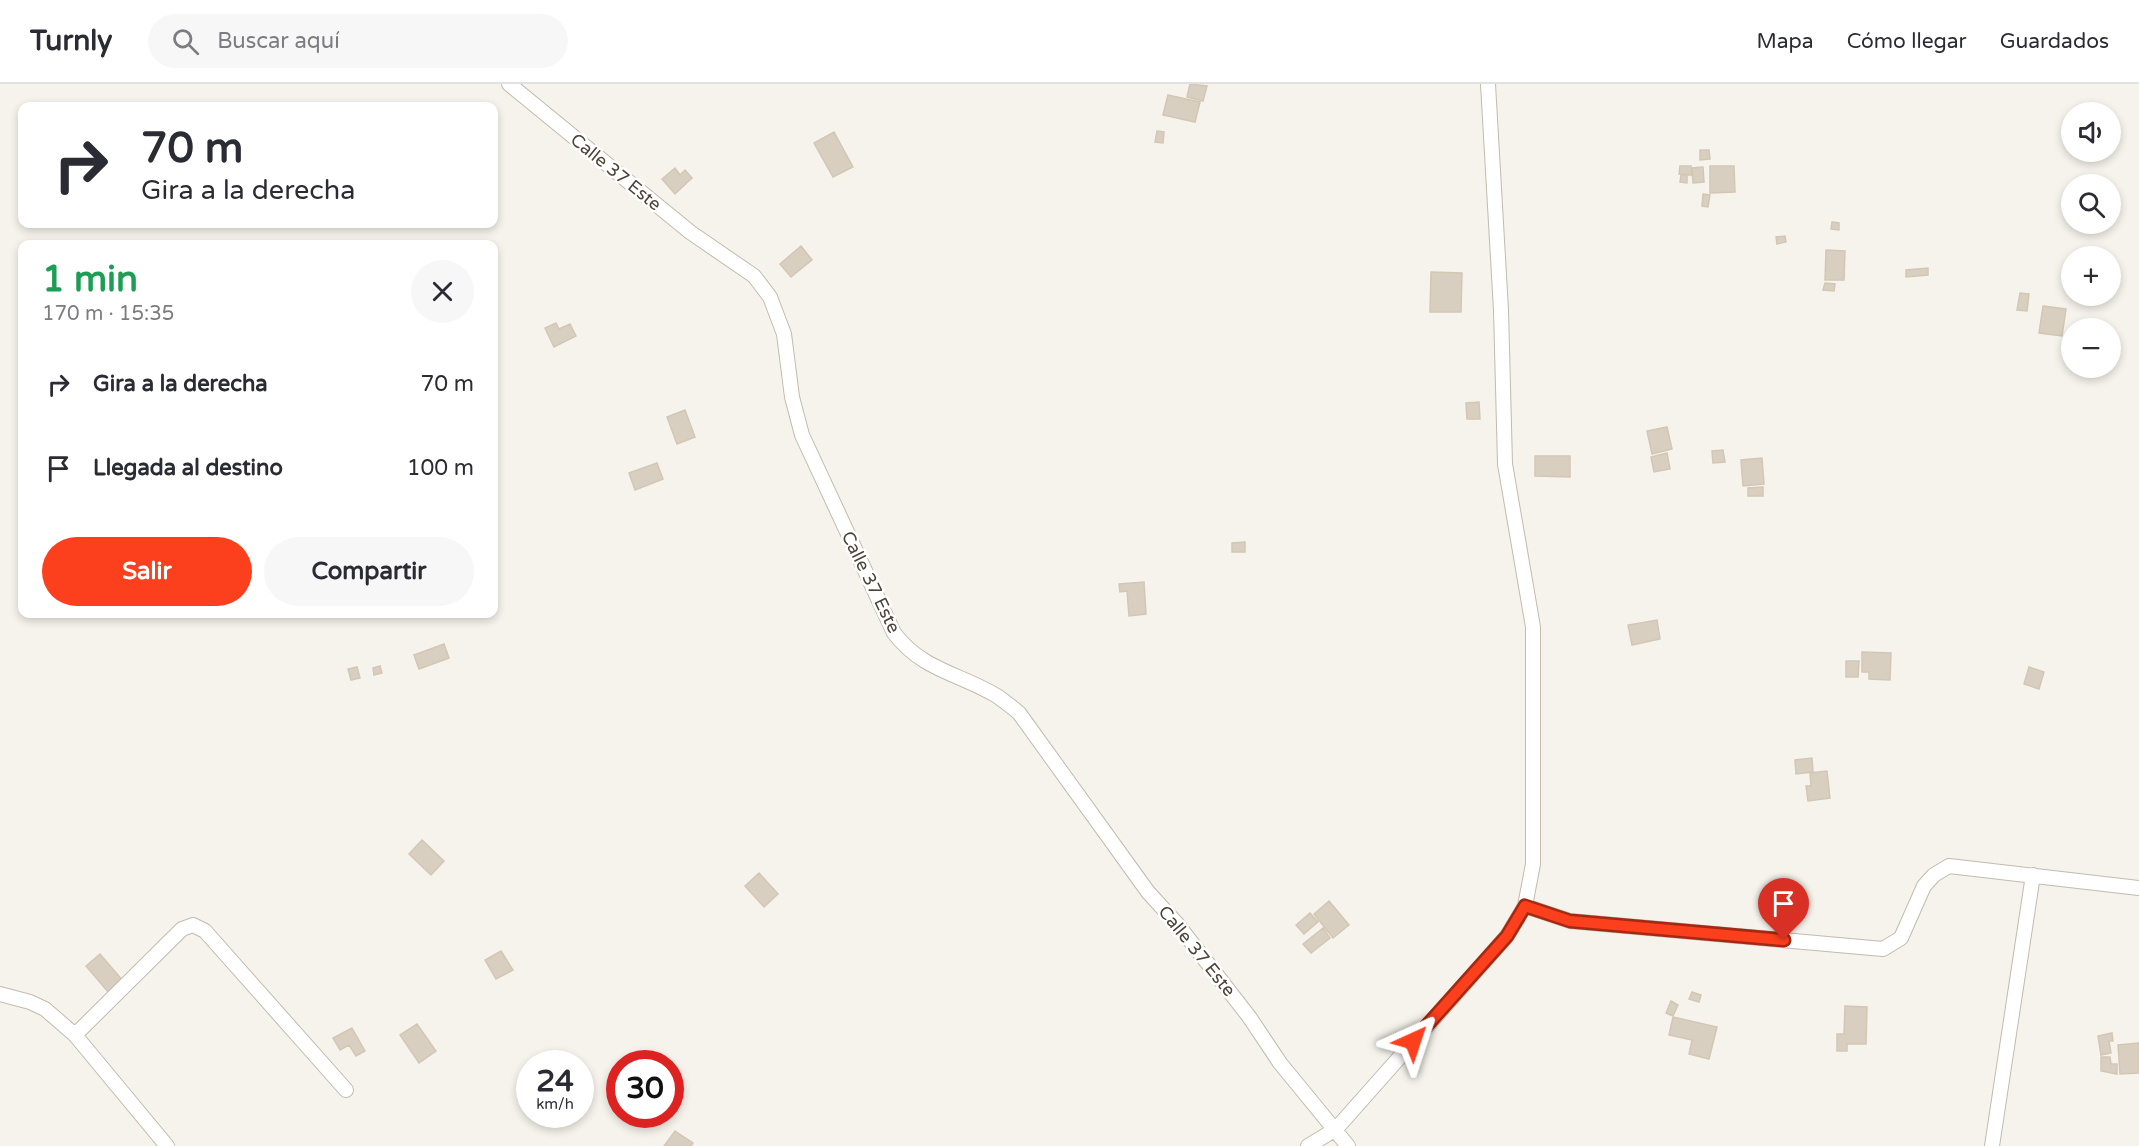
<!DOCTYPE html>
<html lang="es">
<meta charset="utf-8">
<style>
:root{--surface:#fff;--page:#f7f7f7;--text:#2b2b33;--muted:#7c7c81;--line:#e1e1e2;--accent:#fc3f1d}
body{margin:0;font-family:"Varela Round",sans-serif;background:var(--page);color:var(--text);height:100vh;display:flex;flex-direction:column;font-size:22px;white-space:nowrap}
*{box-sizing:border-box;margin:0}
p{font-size:20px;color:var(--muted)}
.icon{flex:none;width:33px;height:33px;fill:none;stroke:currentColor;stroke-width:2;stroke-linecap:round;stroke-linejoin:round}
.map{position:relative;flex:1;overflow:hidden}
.side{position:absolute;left:18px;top:156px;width:480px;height:378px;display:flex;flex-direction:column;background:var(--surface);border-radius:12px;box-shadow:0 3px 9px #0003}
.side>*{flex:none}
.banner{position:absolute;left:18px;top:18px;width:480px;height:126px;border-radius:12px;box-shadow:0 3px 9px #0003;background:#fff;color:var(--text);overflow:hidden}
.fabs{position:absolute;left:2061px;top:18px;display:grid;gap:12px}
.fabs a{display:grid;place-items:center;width:60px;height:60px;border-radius:50%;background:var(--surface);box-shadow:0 3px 9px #0003;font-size:30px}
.speed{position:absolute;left:516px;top:966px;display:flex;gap:12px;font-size:30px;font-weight:700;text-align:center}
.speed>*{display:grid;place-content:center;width:78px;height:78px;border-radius:50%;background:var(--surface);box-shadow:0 3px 9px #0003;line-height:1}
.speed small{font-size:15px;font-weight:400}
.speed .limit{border:9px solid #d22;background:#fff;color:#111}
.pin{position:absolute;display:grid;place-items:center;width:51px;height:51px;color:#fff;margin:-62px -26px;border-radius:50% 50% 50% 0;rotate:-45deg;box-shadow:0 0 6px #0007}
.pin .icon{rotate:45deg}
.me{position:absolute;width:66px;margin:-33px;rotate:42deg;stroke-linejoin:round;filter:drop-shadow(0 0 4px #0008)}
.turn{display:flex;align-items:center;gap:21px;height:126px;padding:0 24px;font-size:27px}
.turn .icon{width:78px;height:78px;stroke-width:2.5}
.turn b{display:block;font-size:42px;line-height:51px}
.round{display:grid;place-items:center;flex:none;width:63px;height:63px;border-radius:32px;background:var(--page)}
.summary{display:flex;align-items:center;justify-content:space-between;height:102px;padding:0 24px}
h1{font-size:36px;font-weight:800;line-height:45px;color:#1e9e55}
.action{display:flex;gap:12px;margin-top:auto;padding:12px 24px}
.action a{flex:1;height:69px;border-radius:36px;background:var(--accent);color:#fff;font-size:24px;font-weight:800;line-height:69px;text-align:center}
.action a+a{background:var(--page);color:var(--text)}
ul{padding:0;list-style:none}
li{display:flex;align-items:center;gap:18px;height:84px;padding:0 24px}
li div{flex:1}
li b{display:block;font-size:22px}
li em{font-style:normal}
header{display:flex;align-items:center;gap:36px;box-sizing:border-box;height:84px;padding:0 30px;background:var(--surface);border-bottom:2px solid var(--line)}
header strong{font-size:28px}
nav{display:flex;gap:33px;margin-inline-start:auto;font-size:21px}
.search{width:420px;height:54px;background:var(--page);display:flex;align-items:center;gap:15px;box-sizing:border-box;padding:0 21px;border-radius:33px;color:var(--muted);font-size:22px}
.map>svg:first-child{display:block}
.building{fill:#d8cfc1;stroke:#d3c7b4;stroke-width:1.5}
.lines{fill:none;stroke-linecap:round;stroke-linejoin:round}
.street-casing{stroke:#c2bbae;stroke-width:16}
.street{stroke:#fff;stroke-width:14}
.route-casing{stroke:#a42913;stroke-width:15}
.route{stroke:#fc3f1d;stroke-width:10}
.labels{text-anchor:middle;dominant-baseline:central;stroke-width:5;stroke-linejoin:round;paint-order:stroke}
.street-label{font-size:18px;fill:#4b4439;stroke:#fff}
</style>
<header>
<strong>Turnly</strong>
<div class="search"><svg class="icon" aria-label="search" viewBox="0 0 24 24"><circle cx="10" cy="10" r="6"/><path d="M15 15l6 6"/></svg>Buscar aquí</div>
<nav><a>Mapa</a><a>Cómo llegar</a><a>Guardados</a></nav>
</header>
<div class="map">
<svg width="2139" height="1062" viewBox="0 0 2139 1062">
<rect width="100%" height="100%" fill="#f6f3ec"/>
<path class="building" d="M 1190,0 L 1207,2 L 1203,17 L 1187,13 Z
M 1168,11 L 1200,18 L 1195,38 L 1163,31 Z
M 1157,47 L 1164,48 L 1163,59 L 1155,58 Z
M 834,48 L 853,83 L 833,93 L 814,59 Z
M 1700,66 L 1709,66 L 1710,75 L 1700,76 Z
M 1680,82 L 1691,82 L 1692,91 L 1679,90 Z
M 1710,82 L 1734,82 L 1735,108 L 1710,109 Z
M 1703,83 L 1704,98 L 1693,99 L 1692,84 Z
M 675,84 L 680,91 L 685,86 L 692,94 L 675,110 L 662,95 Z
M 1681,91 L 1687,91 L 1687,99 L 1680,98 Z
M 1703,110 L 1710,111 L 1708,123 L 1702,122 Z
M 1832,138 L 1839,139 L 1839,146 L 1831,145 Z
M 1785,152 L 1786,158 L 1777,160 L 1776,153 Z
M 801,162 L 812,176 L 791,193 L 780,180 Z
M 1826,166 L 1845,167 L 1844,196 L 1825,196 Z
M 1928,184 L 1928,191 L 1906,193 L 1906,186 Z
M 1431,188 L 1462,189 L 1461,228 L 1430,228 Z
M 1825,199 L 1835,200 L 1834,207 L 1823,206 Z
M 2020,209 L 2029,210 L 2027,227 L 2017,226 Z
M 2043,222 L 2066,225 L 2062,252 L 2039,249 Z
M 556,239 L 559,245 L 570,240 L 576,252 L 554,263 L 545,244 Z
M 1479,318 L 1480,335 L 1467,335 L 1466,319 Z
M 685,326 L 695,353 L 677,360 L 667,333 Z
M 1667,343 L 1672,365 L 1652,370 L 1647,347 Z
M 1723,366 L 1725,378 L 1713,379 L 1712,367 Z
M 1667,369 L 1670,385 L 1654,388 L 1651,373 Z
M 1535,372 L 1570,372 L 1570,393 L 1535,392 Z
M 1762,374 L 1764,400 L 1743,402 L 1741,376 Z
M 657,379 L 663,395 L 635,406 L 629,389 Z
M 1763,403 L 1763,412 L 1748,412 L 1748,404 Z
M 1245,458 L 1245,468 L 1232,468 L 1232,459 Z
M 1144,498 L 1146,530 L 1129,532 L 1127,507 L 1120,508 L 1119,500 Z
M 1657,536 L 1660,555 L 1632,561 L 1628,541 Z
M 444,560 L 449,574 L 419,585 L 414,571 Z
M 1862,568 L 1891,569 L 1890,596 L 1869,595 L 1869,588 L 1862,588 Z
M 1846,577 L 1859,577 L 1858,593 L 1846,593 Z
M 380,582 L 382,589 L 374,591 L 373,584 Z
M 357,583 L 360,594 L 351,596 L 348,585 Z
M 2029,583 L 2044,588 L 2039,605 L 2024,600 Z
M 1812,674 L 1813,688 L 1796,690 L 1795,676 Z
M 1827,687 L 1830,714 L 1808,717 L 1806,702 L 1811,702 L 1810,689 Z
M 422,756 L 444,777 L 431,791 L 409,770 Z
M 759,789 L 778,810 L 764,823 L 745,802 Z
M 1329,817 L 1349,841 L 1333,854 L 1314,830 Z
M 1310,829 L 1318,838 L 1304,850 L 1296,841 Z
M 1323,844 L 1330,854 L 1311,869 L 1303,860 Z
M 501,867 L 513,886 L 496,895 L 485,876 Z
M 100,870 L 123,897 L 109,909 L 86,882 Z
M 1692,908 L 1701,911 L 1699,918 L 1689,915 Z
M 1671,917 L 1678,921 L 1673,932 L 1666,929 Z
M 1845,922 L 1867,923 L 1866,960 L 1847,960 L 1847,967 L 1837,967 L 1837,950 L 1844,950 Z
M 1673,933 L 1717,943 L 1709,975 L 1689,970 L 1692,956 L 1669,951 Z
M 417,940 L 436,967 L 419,979 L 400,951 Z
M 352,944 L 365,967 L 356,972 L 349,961 L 340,966 L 333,954 Z
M 2112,949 L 2113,957 L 2109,957 L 2111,969 L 2101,971 L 2098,952 Z
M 2139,959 L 2139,989 L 2120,990 L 2118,961 Z
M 2101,973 L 2110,973 L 2111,980 L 2117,980 L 2117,990 L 2101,987 Z
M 675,1047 L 693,1059 L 691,1062 L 664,1062 Z"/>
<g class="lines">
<defs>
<path id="street" d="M 509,0 L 690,148 L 754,192 L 770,213 L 784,250 L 792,313 L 802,351 L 894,549 C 923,587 959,589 997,612 C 1004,617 1012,623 1019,629 L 1148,808 L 1178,841 L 1250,934 L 1280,979 L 1348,1062
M 1525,822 L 1570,837 L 1883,865 L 1901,854 L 1924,802 L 1934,791 L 1949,782 L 2139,804
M 0,910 L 30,918 L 45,925 L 75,951 L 167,1062
M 75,951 L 182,845 L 193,841 L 205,847 L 346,1006
M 1308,1062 L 1336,1045 L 1507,852 L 1525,822 L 1533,780 L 1533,543 L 1505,380 L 1501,226 L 1488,0
M 1992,1062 L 2033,791"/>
</defs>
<use href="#street" class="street-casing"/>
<use href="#street" class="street"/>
</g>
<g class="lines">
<defs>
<path id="route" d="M 1413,957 L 1507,852 L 1525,822 L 1570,837 L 1784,856"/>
</defs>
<use href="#route" class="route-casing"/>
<use href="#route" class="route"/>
</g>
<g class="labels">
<g class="street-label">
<text transform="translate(616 88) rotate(39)">Calle 37 Este</text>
<text transform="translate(871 498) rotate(64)">Calle 37 Este</text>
<text transform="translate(1197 867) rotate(51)">Calle 37 Este</text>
</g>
</g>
</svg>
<div class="fabs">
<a><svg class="icon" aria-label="sound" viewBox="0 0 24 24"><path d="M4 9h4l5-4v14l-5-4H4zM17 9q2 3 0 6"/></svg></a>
<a><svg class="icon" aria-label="search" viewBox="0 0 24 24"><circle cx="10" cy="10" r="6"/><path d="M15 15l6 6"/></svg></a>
<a>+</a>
<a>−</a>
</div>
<div class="speed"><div>24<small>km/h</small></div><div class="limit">30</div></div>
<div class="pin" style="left:1784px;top:856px;background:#d93025"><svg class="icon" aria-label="arrive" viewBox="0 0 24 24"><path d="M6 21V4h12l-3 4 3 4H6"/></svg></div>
<svg class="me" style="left:1413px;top:957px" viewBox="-20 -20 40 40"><path d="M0-17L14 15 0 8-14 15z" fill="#fc3f1d" stroke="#fff" stroke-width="4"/></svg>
<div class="banner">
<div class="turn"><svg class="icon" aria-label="right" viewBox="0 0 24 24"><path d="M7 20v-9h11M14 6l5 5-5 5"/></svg><div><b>70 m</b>Gira a la derecha</div></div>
</div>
<section class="side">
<div class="summary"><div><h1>1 min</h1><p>170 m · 15:35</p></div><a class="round"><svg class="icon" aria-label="close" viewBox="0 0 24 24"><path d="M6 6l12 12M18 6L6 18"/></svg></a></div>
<ul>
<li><svg class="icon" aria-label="right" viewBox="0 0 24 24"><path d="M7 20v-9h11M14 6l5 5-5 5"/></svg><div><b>Gira a la derecha</b></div><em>70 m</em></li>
<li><svg class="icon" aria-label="arrive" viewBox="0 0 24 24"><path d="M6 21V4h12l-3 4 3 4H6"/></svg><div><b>Llegada al destino</b></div><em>100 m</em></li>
</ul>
<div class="action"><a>Salir</a><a>Compartir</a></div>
</section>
</div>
